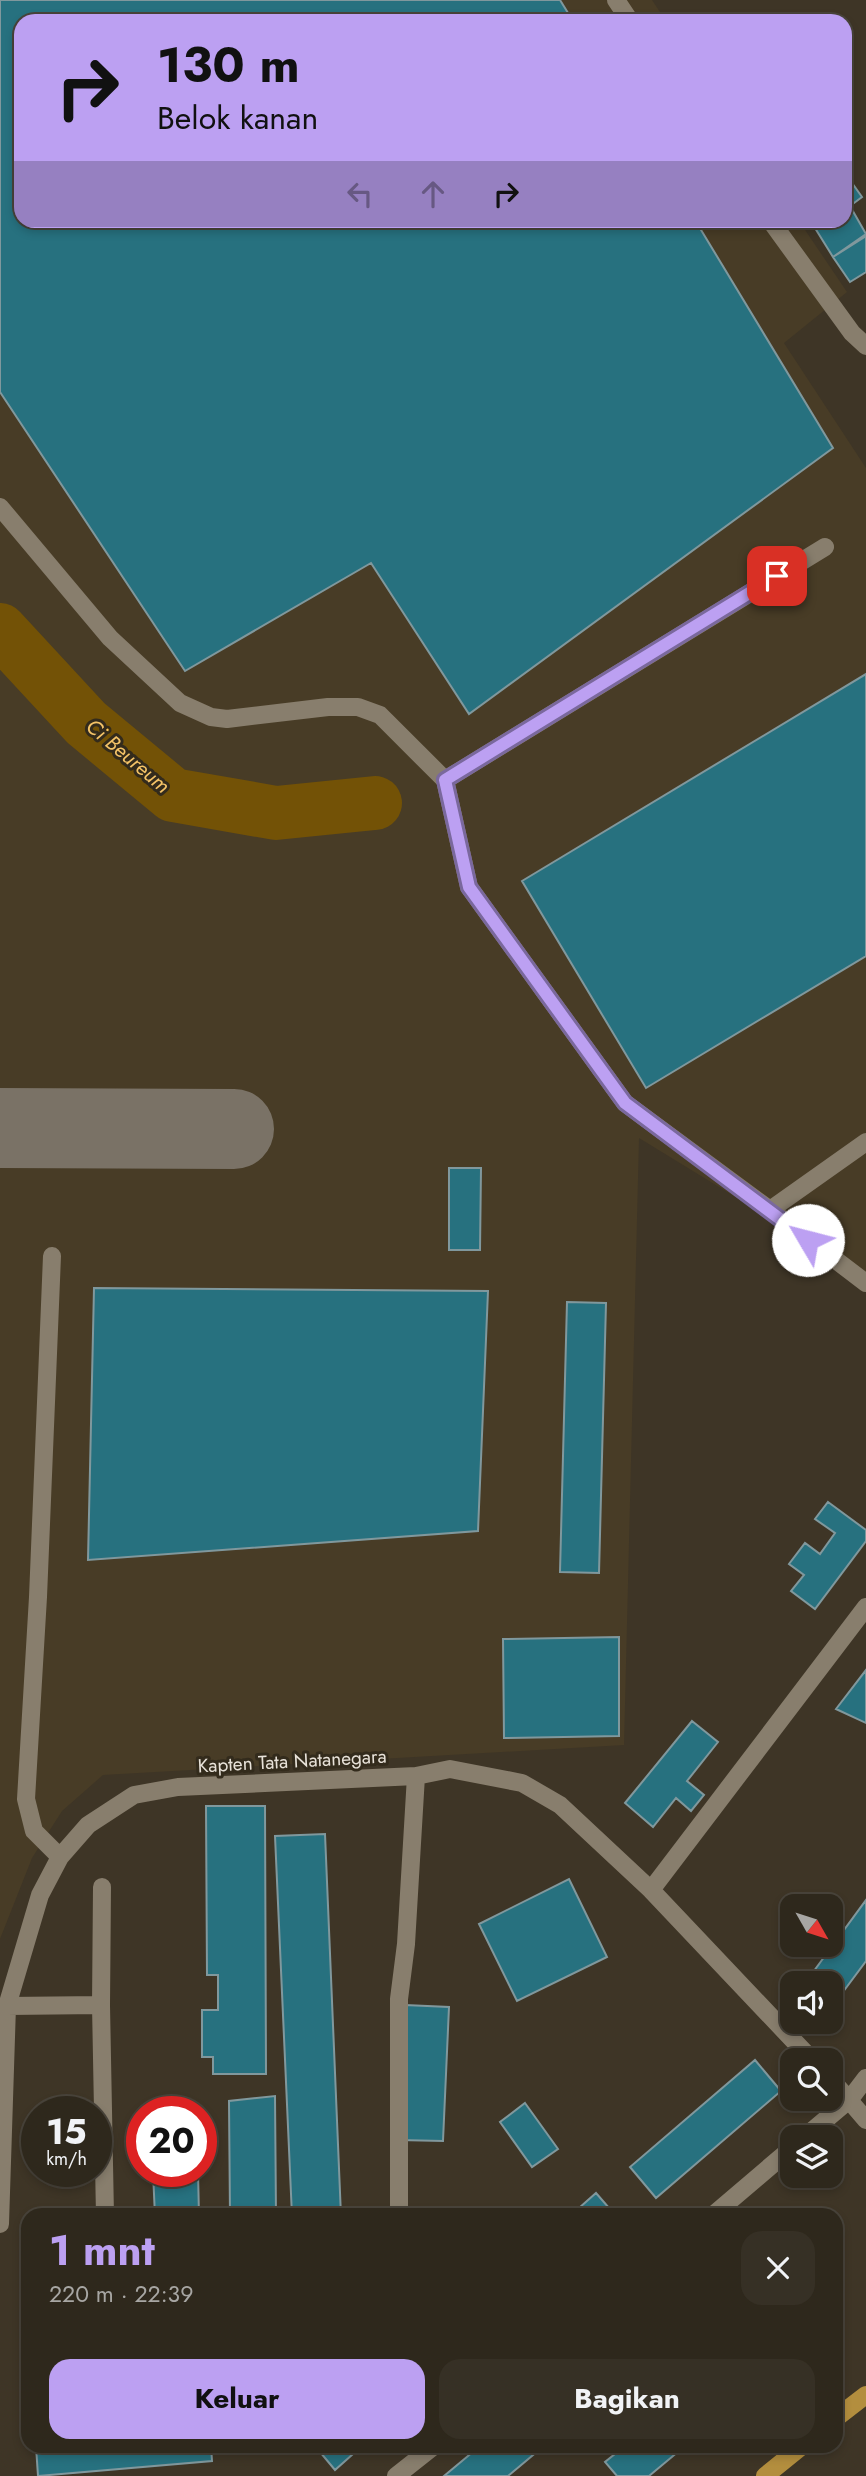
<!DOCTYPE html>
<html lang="id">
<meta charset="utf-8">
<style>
:root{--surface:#2e281c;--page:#363025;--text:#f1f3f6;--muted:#a7a6a3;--line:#49443b;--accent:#bca0f2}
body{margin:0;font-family:Jost,sans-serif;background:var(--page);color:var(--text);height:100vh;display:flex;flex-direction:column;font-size:26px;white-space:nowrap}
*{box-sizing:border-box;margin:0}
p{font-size:23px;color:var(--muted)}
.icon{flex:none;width:38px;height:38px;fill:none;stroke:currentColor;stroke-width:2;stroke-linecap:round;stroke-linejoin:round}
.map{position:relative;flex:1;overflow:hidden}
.panel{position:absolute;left:21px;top:2208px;width:822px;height:245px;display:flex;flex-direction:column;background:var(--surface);border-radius:21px;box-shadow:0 4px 10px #0003,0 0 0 2px var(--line)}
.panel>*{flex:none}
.hud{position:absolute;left:14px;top:14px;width:838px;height:214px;border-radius:21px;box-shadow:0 4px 10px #0003,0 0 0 2px var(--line);background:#bca0f2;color:#111;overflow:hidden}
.needle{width:46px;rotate:129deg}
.buttons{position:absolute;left:780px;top:1894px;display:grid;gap:14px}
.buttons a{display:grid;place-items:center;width:63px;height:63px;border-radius:14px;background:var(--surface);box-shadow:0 4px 10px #0003,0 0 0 2px var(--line);font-size:35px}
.speed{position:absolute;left:21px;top:2096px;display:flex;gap:14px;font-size:35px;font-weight:700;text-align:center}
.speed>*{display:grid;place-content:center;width:91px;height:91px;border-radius:50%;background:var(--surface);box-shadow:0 4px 10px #0003,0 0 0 2px var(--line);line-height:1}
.speed small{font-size:18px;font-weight:400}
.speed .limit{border:10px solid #d22;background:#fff;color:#111}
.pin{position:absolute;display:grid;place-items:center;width:60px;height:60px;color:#fff;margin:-30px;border-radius:14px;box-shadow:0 4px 10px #0006}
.me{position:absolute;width:77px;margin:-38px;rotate:307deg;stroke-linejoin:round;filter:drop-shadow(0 0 5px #0008)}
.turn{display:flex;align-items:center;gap:24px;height:147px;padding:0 28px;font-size:32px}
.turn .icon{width:91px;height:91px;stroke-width:2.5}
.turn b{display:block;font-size:49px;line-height:60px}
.lanes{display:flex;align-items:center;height:66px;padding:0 28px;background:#0003;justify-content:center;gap:35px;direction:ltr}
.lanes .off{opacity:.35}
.round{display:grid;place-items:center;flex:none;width:74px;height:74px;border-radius:21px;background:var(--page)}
.summary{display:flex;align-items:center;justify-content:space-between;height:119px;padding:0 28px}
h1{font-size:42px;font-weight:700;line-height:52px;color:var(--accent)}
.button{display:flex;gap:14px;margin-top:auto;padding:14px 28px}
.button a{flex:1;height:80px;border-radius:21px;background:var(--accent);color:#111;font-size:28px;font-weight:700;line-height:80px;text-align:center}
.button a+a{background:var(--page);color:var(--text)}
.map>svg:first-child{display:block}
.built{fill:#483c26}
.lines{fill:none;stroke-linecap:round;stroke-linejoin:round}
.river{stroke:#735206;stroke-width:54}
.taxiway{stroke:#7a7266;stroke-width:80}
.building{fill:#27717f;stroke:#80989d;stroke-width:2}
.minor{stroke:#887e6d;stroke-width:18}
.major{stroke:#b38e3e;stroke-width:18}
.route-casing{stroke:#7a689d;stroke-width:18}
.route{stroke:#bca0f2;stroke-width:12}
.labels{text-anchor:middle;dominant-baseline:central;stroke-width:6;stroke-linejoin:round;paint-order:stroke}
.street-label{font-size:19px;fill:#e8e2d9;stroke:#332b1c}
.water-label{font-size:21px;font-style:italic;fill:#f4c367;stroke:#332b1c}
</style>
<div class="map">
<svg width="866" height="2476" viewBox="0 0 866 2476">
<rect width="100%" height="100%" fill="#3e3526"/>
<path class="built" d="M 0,0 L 652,0 L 666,21 L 21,21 L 21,220 L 799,221 L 847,292 L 784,343 L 866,468 L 866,1277 L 639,1138 L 624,1745 L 103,1775 L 62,1811 L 32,1858 L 0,1939 Z"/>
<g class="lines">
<path class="river" d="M 0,630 L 86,723 L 173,795 L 276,813 L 375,803"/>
<path class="taxiway" d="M 0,1128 L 234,1129"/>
</g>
<path class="building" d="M 0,0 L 560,0 L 573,21 L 21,21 L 21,220 L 695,220 L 833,448 L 469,714 L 371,563 L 185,671 L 0,392 Z
M 845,173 L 862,197 L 850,206 L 866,234 L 833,257 L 810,220 L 845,220 Z
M 866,236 L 866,272 L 850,282 L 833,257 Z
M 866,674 L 866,956 L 646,1088 L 522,881 Z
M 449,1168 L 481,1168 L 480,1250 L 449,1250 Z
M 94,1288 L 488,1291 L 478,1531 L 88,1560 Z
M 567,1302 L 606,1303 L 599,1573 L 560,1572 Z
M 828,1502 L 866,1530 L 866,1541 L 815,1609 L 791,1591 L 804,1575 L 789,1564 L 805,1543 L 820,1554 L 835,1533 L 815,1519 Z
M 619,1637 L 619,1736 L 504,1738 L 503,1639 Z
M 866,1670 L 866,1723 L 836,1709 Z
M 692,1721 L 718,1742 L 687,1781 L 704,1795 L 691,1811 L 676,1798 L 653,1827 L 625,1803 Z
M 206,1806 L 265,1806 L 266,2074 L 213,2074 L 213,2057 L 202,2057 L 202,2010 L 218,2010 L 218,1975 L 207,1975 Z
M 325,1834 L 341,2216 L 292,2216 L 275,1836 Z
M 569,1879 L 607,1957 L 517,2001 L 479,1924 Z
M 866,1900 L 866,1961 L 840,1996 L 831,1990 L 831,1983 L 822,1983 L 811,1975 Z
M 405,2005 L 449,2007 L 443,2141 L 399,2140 Z
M 755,2060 L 781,2091 L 656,2198 L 630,2167 Z
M 275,2096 L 276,2216 L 230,2216 L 229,2101 Z
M 525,2103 L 558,2149 L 532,2167 L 500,2122 Z
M 195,2108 L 196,2112 L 151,2112 L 151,2110 Z
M 153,2172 L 198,2172 L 199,2216 L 155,2216 Z
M 596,2193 L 616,2216 L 570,2216 Z
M 36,2446 L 211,2446 L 212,2461 L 38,2476 Z
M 315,2446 L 362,2446 L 335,2470 Z
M 480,2446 L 536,2446 L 539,2450 L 508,2476 L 444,2476 Z
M 625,2446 L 685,2446 L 649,2476 L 617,2476 L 605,2462 Z"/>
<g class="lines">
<path class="minor" d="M 616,0 L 630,21
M 770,220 L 852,333 L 866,346
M 0,507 L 110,638 L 180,703 L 211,717 L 227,719 L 328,707 L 358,707 L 380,715 L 445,780 L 825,547
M 445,780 L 469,887 L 625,1103 L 770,1210 L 866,1142
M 770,1210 L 866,1283
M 52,1256 L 38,1597 L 26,1799 L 34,1831 L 60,1857
M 102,1887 L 101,2005 L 105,2216
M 651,1890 L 866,1607
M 7,2006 L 101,2005
M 831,2079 L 866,2120
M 805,2137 L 850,2099 L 866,2078
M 399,2216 L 399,1999 L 406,1944 L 416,1776
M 712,2216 L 793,2147
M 0,2224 L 7,2006 L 40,1895 L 60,1857 L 88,1825 L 134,1795 L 178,1787 L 416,1776 L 450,1769 L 522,1783 L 560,1805 L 651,1890 L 812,2060
M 396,2476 L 434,2446"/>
<path class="major" d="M 836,2418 L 866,2395
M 765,2476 L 802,2446"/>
</g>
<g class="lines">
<defs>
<path id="route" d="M 777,576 L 445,780 L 469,887 L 625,1103 L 808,1240"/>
</defs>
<use href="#route" class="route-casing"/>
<use href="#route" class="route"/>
</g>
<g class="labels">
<g class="street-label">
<text transform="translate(292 1761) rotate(-3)">Kapten Tata Natanegara</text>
</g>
<g class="water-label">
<text transform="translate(128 756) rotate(40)">Ci Beureum</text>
</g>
</g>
</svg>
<div class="buttons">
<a><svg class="needle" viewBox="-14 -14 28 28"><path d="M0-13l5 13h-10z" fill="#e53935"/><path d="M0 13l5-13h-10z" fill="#a7a6a3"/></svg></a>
<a><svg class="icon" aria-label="sound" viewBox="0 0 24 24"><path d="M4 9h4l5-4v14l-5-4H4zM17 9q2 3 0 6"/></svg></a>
<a><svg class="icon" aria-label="search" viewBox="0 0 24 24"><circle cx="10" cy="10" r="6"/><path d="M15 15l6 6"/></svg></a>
<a><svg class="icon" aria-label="layers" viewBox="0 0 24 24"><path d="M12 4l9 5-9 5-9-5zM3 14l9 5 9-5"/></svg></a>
</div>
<div class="speed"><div>15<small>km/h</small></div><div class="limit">20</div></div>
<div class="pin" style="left:777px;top:576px;background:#d93025"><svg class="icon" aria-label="arrive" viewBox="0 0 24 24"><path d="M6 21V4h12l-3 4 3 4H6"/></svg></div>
<svg class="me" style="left:808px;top:1240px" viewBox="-20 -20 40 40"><circle r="19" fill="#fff"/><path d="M0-13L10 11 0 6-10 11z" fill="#bca0f2"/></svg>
<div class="hud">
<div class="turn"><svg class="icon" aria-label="right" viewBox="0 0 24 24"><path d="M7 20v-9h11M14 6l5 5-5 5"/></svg><div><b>130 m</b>Belok kanan</div></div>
<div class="lanes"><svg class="icon off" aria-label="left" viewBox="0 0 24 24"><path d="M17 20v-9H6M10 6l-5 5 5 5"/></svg><svg class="icon off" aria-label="ahead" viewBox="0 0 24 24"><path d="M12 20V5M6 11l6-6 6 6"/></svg><svg class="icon" aria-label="right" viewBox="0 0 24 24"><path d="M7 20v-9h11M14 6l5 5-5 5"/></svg></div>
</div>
<section class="panel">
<div class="summary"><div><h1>1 mnt</h1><p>220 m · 22:39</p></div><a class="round"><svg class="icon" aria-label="close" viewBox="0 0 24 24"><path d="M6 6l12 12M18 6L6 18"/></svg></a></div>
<div class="button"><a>Keluar</a><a>Bagikan</a></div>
</section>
</div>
